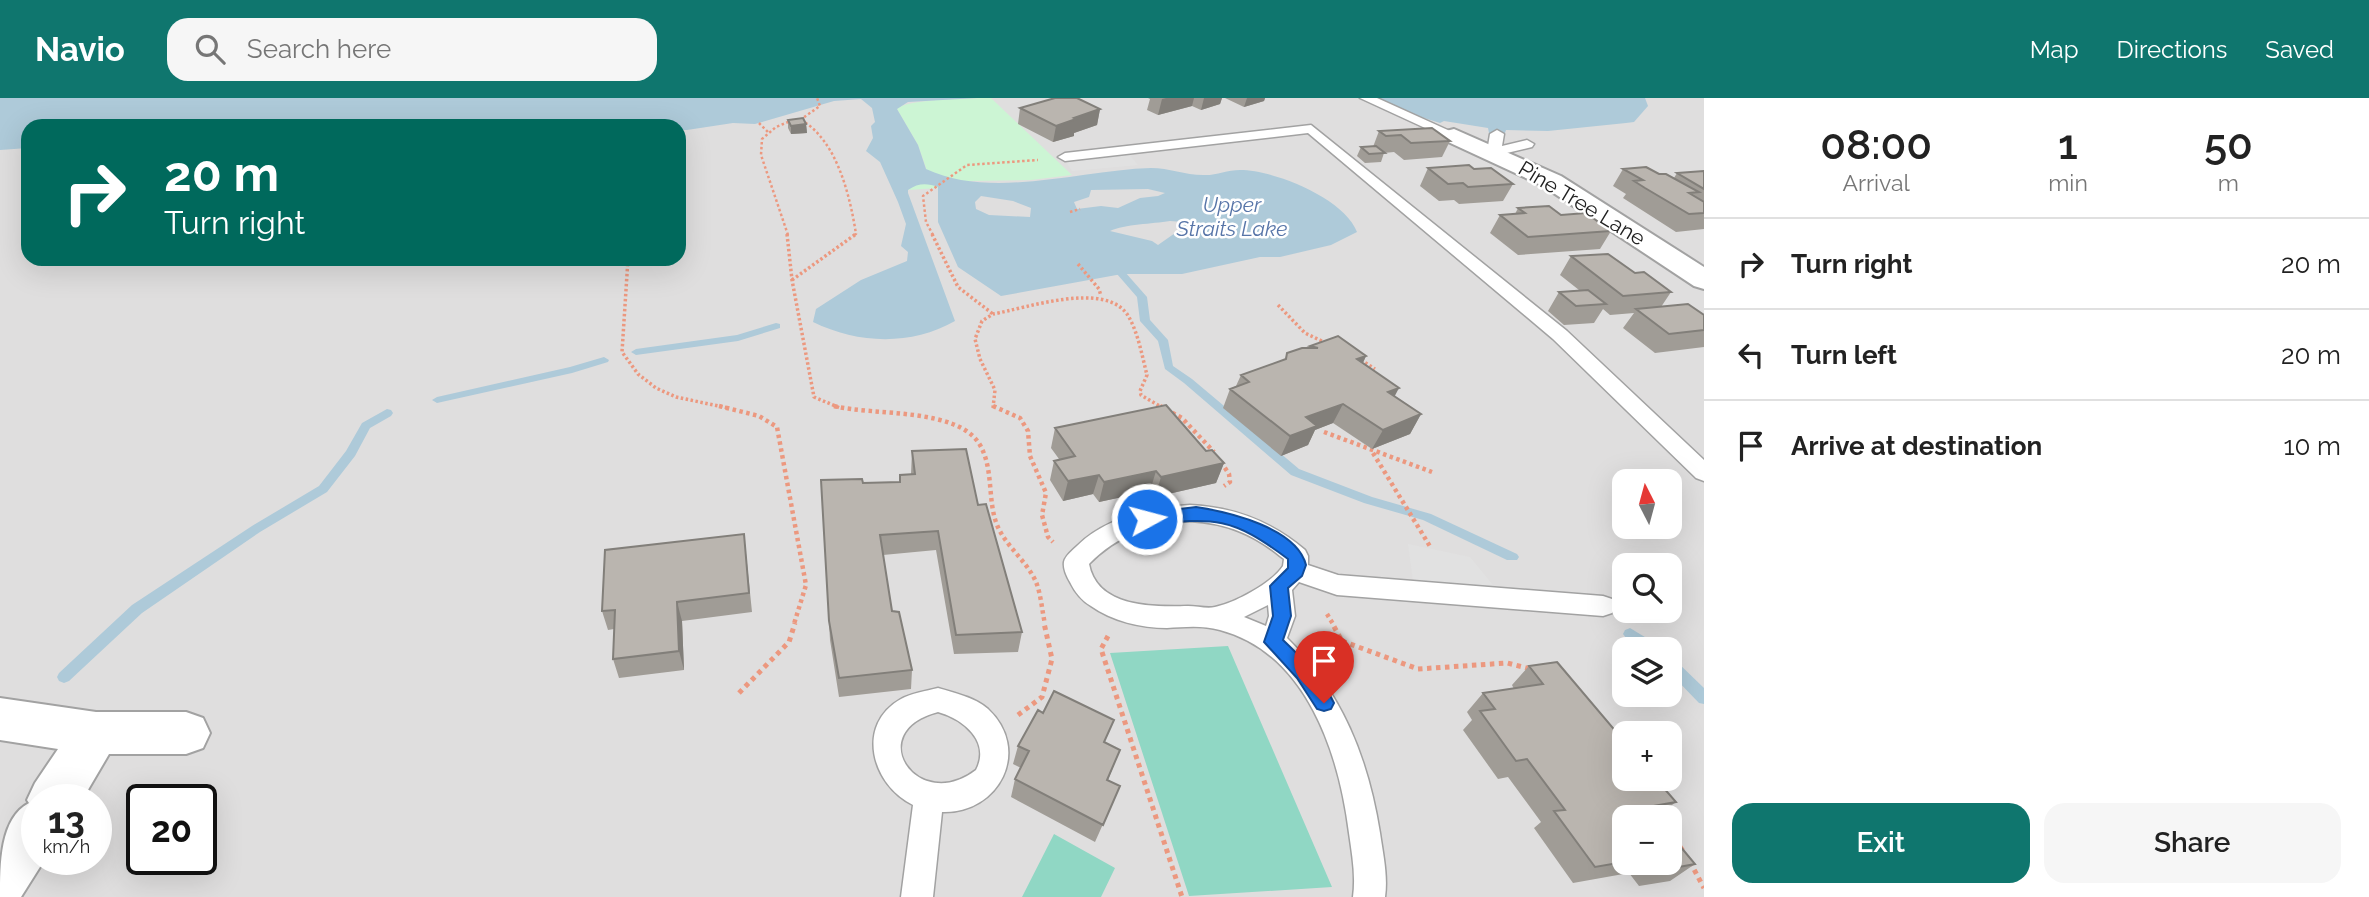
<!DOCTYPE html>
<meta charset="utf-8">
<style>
:root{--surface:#fff;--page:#f6f6f6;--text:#222;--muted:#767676;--line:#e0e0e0;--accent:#0f766e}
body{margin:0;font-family:Raleway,sans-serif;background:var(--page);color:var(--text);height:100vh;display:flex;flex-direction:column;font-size:26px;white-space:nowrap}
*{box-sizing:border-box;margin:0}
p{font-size:23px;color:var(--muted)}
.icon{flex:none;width:38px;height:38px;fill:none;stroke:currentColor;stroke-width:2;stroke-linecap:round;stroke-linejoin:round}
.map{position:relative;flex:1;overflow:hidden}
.drawer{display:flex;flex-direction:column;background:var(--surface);width:665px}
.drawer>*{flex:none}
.top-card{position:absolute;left:21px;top:21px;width:665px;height:147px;border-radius:21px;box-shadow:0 7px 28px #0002;background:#00695c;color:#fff;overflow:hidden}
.needle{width:46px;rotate:354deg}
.buttons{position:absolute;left:1612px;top:371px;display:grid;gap:14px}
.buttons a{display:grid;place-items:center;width:70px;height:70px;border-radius:14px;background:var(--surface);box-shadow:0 7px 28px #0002;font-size:35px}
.speed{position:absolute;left:21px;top:686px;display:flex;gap:14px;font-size:35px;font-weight:700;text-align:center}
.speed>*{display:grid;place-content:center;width:91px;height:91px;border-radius:50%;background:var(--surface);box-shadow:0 7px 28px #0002;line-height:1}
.speed small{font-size:18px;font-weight:400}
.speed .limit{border:4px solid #111;border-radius:10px;background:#fff;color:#111}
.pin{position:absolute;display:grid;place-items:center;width:60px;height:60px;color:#fff;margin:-72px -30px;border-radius:50% 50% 50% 0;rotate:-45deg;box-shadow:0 0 7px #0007}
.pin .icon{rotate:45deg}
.me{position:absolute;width:77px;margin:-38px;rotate:83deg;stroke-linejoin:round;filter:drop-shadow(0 0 5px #0008)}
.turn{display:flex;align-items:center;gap:24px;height:147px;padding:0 28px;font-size:32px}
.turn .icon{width:91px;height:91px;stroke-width:2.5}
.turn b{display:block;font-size:49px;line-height:60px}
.eta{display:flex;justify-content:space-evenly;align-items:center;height:119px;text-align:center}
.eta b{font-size:42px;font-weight:600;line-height:49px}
.action{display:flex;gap:14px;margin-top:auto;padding:14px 28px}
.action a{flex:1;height:80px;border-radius:21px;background:var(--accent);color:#fff;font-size:28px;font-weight:600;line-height:80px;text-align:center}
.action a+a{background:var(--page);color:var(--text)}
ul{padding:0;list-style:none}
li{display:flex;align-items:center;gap:21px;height:91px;padding:0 28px;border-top:2px solid var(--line)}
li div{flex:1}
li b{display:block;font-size:26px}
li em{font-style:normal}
header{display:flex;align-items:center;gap:42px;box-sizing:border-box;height:98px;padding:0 35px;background:var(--accent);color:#fff}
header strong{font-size:33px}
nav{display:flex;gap:38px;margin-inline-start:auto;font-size:24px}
.search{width:490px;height:63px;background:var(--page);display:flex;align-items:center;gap:18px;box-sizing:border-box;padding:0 24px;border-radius:21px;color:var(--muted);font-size:26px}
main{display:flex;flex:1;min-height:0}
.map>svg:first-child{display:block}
.residential{fill:#dfdede;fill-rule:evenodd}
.park{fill:#ccf5d4}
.pitch{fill:#90d7c4}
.parking{fill:#e1e1e1}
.water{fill:#aecad9;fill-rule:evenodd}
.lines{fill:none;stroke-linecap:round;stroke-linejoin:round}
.stream{fill:#aecad9;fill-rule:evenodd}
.service-casing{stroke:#a2a2a2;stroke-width:3}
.minor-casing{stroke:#a2a2a2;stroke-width:4}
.path-far3{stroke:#ec987f;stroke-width:2.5;stroke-dasharray:2.5 2.5;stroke-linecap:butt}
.path-far2{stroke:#ec987f;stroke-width:3.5;stroke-dasharray:2.5 2.5;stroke-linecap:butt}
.path-far1{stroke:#ec987f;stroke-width:4.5;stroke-dasharray:3.5 3.5;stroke-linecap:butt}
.path{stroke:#ec987f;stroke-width:5;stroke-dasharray:4.5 4.5;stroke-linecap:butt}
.service{fill:#fff;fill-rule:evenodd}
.minor{fill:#fff;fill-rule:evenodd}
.wall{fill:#a09c96}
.shaded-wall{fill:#827f7a}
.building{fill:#bab5af;stroke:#827f7a;stroke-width:2}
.route{fill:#1a73e8;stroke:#114b97;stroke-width:2}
.labels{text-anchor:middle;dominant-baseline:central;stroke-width:5;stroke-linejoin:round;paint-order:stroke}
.far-street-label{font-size:21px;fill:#212121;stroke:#fff}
.far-water-label{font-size:21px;font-style:italic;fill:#5775a8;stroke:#fff}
</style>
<header>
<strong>Navio</strong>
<div class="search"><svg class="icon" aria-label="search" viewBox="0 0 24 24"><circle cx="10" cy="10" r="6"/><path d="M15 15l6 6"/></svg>Search here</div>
<nav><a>Map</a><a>Directions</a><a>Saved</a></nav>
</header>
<main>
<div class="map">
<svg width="1704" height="799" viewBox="0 0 1704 799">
<rect width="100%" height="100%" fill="#f1efe9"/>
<path class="residential" d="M 0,0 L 1704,0 L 1704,799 L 0,799 ZM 28,28 L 679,28 L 679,161 L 28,161 ZM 1624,383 L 1670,383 L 1670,429 L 1624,429 ZM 1624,467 L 1670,467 L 1670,513 L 1624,513 ZM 1624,551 L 1670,551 L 1670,597 L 1624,597 ZM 1624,635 L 1670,635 L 1670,681 L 1624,681 ZM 37,702 L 96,702 L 96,761 L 37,761 ZM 142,702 L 201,702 L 201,761 L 142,761 ZM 1624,719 L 1670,719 L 1670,765 L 1624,765 Z"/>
<path class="park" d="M 991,0 L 1072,77 L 1031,82 L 970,83 L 938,90 L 908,92 L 926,70 L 918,47 L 897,11 C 905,1 975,0 991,0 Z"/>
<path class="pitch" d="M 1228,548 L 1332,789 L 1189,798 L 1110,555 Z
M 1054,736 L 1115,770 L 1101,799 L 1022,799 Z"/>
<path class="parking" d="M 1128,55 L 1138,67 L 1072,73 L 1065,62 Z
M 1408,446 L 1470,459 L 1497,492 L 1413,483 Z"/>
<path class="water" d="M 0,0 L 977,0 L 908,4 L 897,11 L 918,47 L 926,71 C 992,102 1080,72 1151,70 C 1169,70 1185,77 1203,77 C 1215,78 1227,72 1240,72 C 1274,72 1344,100 1357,134 L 1331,147 L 1280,159 L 1260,159 L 1182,176 L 1122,176 L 1001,198 L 958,169 L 938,124 L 938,89 C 927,85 918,85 908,92 L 908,95 L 955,223 C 911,248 858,246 813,224 L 816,211 L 861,182 L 907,163 L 908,154 L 901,148 L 906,126 L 898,104 L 880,64 L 866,53 L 873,40 L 871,28 L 875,24 L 872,10 L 861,1 L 834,3 L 755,26 L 733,25 L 687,32 L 679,32 L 679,28 L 28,28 L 28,50 L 0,52 ZM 1148,91 L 1165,95 L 1158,98 L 1140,100 L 1118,110 L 1101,108 L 1077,111 L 1074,104 L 1089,99 L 1091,92 ZM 981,98 L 1013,103 L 1031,110 L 1030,119 L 989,117 L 976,111 L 975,104 ZM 1170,123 L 1183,124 L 1178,133 L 1158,147 L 1152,143 L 1110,133 C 1125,126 1152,126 1170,123 Z
M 1372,0 L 1645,0 L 1648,8 L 1634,24 L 1626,25 L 1548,33 L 1506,32 L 1504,38 L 1489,35 L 1488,30 L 1444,23 L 1440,25 C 1416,18 1394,10 1372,0 Z"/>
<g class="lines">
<path class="stream" d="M 1122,173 L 1125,174 L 1147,199 L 1150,222 L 1168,242 L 1173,268 L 1192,281 L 1299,371 L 1372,399 L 1431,416 L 1517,456 L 1519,459 L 1517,462 L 1507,462 L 1423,422 L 1364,405 L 1291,377 L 1184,285 L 1165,271 L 1158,243 L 1140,223 L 1137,199 L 1117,176 Z
M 776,225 L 780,226 L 780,230 L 738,243 L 636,257 L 631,254 L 636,251 L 737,237 Z
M 604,259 L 609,262 L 608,264 L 572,275 L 437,305 L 432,302 L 437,299 L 570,269 Z
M 387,311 L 391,312 L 393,315 L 391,318 L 370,330 L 355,358 L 327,394 L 260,434 L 142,515 L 69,583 L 64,585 L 59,583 L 57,579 L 59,575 L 132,507 L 252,428 L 319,388 L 346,353 L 362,325 Z
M 1630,530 L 1658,547 L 1660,551 C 1644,551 1633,550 1623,536 L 1625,532 Z
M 1670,560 L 1675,562 L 1704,590 L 1704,606 L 1699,605 L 1670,575 Z"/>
<defs>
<path id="service" d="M 1360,0 L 1377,0 L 1461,38 L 1459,41 L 1449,41 Z
M 1311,27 L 1567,233 L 1704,362 L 1704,383 L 1696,380 L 1553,241 L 1308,35 L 1065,63 L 1058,59 L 1065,55 Z
M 1497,32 L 1504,36 L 1502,48 L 1527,42 L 1534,46 L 1532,49 L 1494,58 L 1489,57 L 1487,54 L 1490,36 Z
M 1190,407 C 1234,409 1271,423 1305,452 L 1308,458 L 1308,467 L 1338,477 L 1603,498 L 1612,501 L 1616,508 L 1612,515 L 1603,518 L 1337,497 L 1299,484 L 1292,492 L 1295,518 L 1287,540 C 1342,594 1368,660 1380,735 C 1383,756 1388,778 1385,799 L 1353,799 C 1356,778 1352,756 1349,735 C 1339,656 1307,555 1220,532 C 1202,527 1184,529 1167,530 C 1141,530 1112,523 1091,508 C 1081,502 1075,494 1070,484 C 1067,479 1063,471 1064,464 C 1065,458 1073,452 1077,448 C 1106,419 1151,410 1190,407 ZM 1190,423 C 1226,425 1253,436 1280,458 L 1284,461 L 1283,468 C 1272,485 1235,505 1215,509 C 1207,511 1197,508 1188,508 C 1154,509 1097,510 1089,466 C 1117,437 1150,426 1190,423 ZM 1268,507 L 1269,518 L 1266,528 L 1244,519 Z
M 938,590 C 955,595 974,599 988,611 C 1032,652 999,716 942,714 L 933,799 L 901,799 L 913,707 C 872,687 855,627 901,601 C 911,595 926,593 938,590 ZM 938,614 C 963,621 991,643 976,672 C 918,717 861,634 938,614 Z"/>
<path id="minor" d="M 1454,31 L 1561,78 L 1704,169 L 1704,191 L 1694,188 L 1543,88 L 1446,43 L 1442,38 L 1446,33 Z
M 0,600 L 96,614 L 186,614 L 203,620 L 210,635 L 203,650 L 186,656 L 109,656 L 82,702 L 37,702 L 37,761 L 45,761 L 21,799 L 0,799 C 0,766 0,720 29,705 L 27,702 L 35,685 L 58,651 L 0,642 Z"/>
</defs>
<use href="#service" class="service-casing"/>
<use href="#minor" class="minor-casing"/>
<path class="path-far3" d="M 800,22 L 820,8 L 817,0
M 801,22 C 837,42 850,98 856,136 L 854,137
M 759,25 L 769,35
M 1070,114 L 1080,111
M 788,137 L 761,57 L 762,41 L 776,29 L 793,22
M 933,137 L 926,124 L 923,98 L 967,67 L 1038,62"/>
<path class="path-far2" d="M 787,136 L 792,182 L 814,299 L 840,310
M 932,136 L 958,189 L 993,216
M 628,161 L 622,254 L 638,276 L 656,290 L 676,299 L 728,310
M 1078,166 L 1099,191 L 1101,198
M 792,182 L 856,136
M 1278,207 L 1305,235 L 1328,246
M 1361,262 L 1375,271
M 993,310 L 995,292 L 980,261 L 975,241 L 982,223 L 993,216 C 1027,210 1103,183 1127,216 C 1138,233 1142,258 1147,277 L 1140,293 L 1141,297 L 1163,310"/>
<path class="path-far1" d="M 719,308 L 759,318 L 777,329 L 806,487 L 794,526
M 834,308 C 873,318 958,309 980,347 C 993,370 988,397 995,421 C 1002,446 1026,461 1036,484 C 1041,496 1042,513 1045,526
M 993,308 L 1020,320 L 1028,333 L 1030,358 L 1046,395 L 1042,417 L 1048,439 L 1053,444
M 1160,308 L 1182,320 L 1214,354
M 1324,334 L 1432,374
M 1373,355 L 1431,450
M 1221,364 L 1229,376 L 1230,384 L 1224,388
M 1327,516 L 1333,526"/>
<path class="path" d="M 1108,538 L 1101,551 L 1182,799
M 1318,543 L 1342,543 L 1332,525
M 1342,543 L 1418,571 L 1507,565 L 1531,571
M 739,595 L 789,544 L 795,525
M 1018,617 L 1042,599 L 1052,561 L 1044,525
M 1670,734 L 1685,756
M 1690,764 L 1704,790"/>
<use href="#service" class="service"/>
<use href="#minor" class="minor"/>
</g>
<path class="wall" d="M 1148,0 L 1222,0 L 1220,6 L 1201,12 L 1192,8 L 1158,17 L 1147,12 L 1150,1 Z
M 1225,0 L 1265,0 L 1264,3 L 1244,9 Z
M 1020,10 L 1100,11 L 1097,27 L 1074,35 L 1074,38 L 1053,44 L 1018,26 Z
M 788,22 L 806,26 L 807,35 L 791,36 L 788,30 Z
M 1379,33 L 1450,43 L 1442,59 L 1404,62 L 1394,54 L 1384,55 L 1381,64 L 1365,65 L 1357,58 L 1361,49 L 1373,49 Z
M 1428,70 L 1474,71 L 1513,86 L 1503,103 L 1459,106 L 1454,102 L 1439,103 L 1420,88 Z
M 1623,71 L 1659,76 L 1674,80 L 1677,75 L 1704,73 L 1704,131 L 1676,134 L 1623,100 L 1626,96 L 1613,88 Z
M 1518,110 L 1561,117 L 1611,133 L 1600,151 L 1518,157 L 1490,135 L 1500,117 L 1515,116 Z
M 1571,158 L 1635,175 L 1671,194 L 1661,209 L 1704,217 L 1704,249 L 1655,255 L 1623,230 L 1634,215 L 1610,217 L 1603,211 L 1594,225 L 1564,227 L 1548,213 L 1559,194 L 1579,192 L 1560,177 Z
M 1310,248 L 1366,258 L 1363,265 L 1395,298 L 1421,316 L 1410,336 L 1372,351 L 1333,325 L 1315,332 L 1308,347 L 1281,358 L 1223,310 L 1230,291 L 1236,288 L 1241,277 L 1285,261 L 1287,255 L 1309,250 Z
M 1055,330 L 1206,353 L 1224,365 L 1216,385 L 1155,399 L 1150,393 L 1099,404 L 1093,396 L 1063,403 L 1050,382 L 1054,363 L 1059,361 L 1051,350 Z
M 912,353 L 978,407 L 1022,534 L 1018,554 L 954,556 L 936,452 L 883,457 L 892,513 L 912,572 L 911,591 L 839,599 L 830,542 L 822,402 L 900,384 L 900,377 L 911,376 Z
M 744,436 L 752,514 L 682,523 L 684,572 L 619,580 L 613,561 L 614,531 L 608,532 L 602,513 Z
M 1529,568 L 1676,704 L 1656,719 L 1624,719 L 1624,765 L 1670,765 L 1695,766 L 1670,783 L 1639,788 L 1629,775 L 1573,785 L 1534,730 L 1541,724 L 1508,679 L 1498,681 L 1463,632 L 1472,622 L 1467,614 L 1483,595 L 1514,591 L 1512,587 Z
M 1043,615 L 1120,652 L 1108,682 L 1120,688 L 1095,744 L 1011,699 L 1015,681 L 1021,670 L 1013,666 L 1018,648 Z"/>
<path class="shaded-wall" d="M 1166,0 L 1194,0 L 1192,8 L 1158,17 L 1162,1 Z
M 1204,0 L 1222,0 L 1220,6 L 1201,12 Z
M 1247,0 L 1265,0 L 1264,3 L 1244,9 Z
M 1100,11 L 1097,27 L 1074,35 L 1074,38 L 1053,44 L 1056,28 L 1074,20 Z
M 806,26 L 807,35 L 791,36 L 791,28 Z
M 1366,258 L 1357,277 L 1357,261 Z
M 1399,290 L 1389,309 L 1388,294 Z
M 1343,306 L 1333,325 L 1315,332 L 1308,347 L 1281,358 L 1290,338 L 1306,319 Z
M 1421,316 L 1410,336 L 1372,351 L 1383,332 Z
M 1224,365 L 1216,385 L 1155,399 L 1161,379 Z
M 1156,373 L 1150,393 L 1099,404 L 1104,384 Z
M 1099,377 L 1093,396 L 1063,403 L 1068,383 Z
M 677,504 L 682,523 L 684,572 L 679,553 Z"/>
<path class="building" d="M 1055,0 L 1077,0 L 1100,11 L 1074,20 L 1076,21 L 1056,28 L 1020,10 Z
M 803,20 L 806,26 L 791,28 L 788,22 Z
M 1432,30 L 1450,43 L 1411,45 L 1401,37 L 1386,38 L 1379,33 Z
M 1376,48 L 1385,55 L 1369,56 L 1361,49 Z
M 1469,67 L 1474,71 L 1491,70 L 1513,86 L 1468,89 L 1463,85 L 1448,86 L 1428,70 Z
M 1646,69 L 1659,76 L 1666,76 L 1699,94 L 1689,95 L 1704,104 L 1704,115 L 1689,116 L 1645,90 L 1634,83 L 1643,82 L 1623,71 Z
M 1704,73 L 1704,91 L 1677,75 Z
M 1549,108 L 1561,117 L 1586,115 L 1611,133 L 1528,139 L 1500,117 L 1525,115 L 1518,110 Z
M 1608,156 L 1635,175 L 1644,174 L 1671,194 L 1623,198 L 1571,158 Z
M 1588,192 L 1606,206 L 1576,208 L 1559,194 Z
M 1688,206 L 1704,217 L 1704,232 L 1669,236 L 1636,211 Z
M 1338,238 L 1366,258 L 1357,261 L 1399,290 L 1388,294 L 1421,316 L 1383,332 L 1343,306 L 1306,319 L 1317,328 L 1290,338 L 1230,291 L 1249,284 L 1241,277 L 1286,261 L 1287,255 L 1302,250 L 1318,250 L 1310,248 Z
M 1166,307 L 1206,353 L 1212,352 L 1224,365 L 1161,379 L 1156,373 L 1104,384 L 1099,377 L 1068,383 L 1054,363 L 1075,358 L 1055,330 Z
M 966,351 L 978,407 L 986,406 L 1022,534 L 956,537 L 938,433 L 880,437 L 892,513 L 899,514 L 912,572 L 839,580 L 829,523 L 821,382 L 862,381 L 863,385 L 900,384 L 900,377 L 915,376 L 912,353 Z
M 744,436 L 749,495 L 677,504 L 679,553 L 613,561 L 615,512 L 602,513 L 605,452 Z
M 1557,564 L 1624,643 L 1624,681 L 1656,681 L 1676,704 L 1648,709 L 1656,719 L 1624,719 L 1624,764 L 1595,769 L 1554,713 L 1565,712 L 1527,661 L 1516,663 L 1480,613 L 1495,611 L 1483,595 L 1543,586 L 1529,568 Z
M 1054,593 L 1114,622 L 1104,644 L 1120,652 L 1107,682 L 1120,688 L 1103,727 L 1015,681 L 1029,653 L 1018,648 L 1038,612 L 1043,615 Z
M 1670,736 L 1695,766 L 1663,772 L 1657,765 L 1670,765 Z"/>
<path class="route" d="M 1196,409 C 1229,414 1297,430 1306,467 L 1302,478 L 1288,490 L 1291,518 L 1283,542 C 1303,561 1322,580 1334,605 L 1331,611 L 1324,613 L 1317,611 L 1297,580 L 1264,544 L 1273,518 L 1270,488 L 1288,470 L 1288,461 C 1232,419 1215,419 1147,427 L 1139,421 L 1147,415 Z"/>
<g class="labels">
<g class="far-street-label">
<text transform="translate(1582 105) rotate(31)">Pine Tree Lane</text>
</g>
<g class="far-water-label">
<text x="1232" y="106">Upper<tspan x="1232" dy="24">Straits Lake</tspan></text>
</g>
</g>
</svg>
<div class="buttons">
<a><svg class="needle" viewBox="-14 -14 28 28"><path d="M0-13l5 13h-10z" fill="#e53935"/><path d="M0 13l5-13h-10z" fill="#767676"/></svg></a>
<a><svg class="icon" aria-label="search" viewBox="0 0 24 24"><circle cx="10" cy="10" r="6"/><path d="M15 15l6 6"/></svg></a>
<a><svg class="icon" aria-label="layers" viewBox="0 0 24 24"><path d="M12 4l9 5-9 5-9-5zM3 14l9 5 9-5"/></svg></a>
<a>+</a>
<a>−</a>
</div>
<div class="speed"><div>13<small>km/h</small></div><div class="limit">20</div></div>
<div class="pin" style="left:1324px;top:605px;background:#d93025"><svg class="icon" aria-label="arrive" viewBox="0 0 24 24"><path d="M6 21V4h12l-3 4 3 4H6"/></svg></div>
<svg class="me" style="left:1147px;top:421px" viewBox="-20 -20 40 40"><circle r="17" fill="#1a73e8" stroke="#fff" stroke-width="3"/><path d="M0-11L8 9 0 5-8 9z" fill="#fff"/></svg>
<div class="top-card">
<div class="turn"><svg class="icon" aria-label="right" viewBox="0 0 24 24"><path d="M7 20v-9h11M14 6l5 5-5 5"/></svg><div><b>20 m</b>Turn right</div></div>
</div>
</div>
<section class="drawer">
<div class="eta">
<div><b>08:00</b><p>Arrival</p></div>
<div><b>1</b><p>min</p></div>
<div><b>50</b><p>m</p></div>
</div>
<ul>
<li><svg class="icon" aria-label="right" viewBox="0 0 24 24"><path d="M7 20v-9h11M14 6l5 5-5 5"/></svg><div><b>Turn right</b></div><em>20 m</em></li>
<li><svg class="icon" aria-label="left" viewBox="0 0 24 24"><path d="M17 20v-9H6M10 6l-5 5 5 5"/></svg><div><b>Turn left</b></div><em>20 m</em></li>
<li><svg class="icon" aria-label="arrive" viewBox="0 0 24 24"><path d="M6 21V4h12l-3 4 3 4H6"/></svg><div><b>Arrive at destination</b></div><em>10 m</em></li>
</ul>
<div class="action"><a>Exit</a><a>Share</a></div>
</section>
</main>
